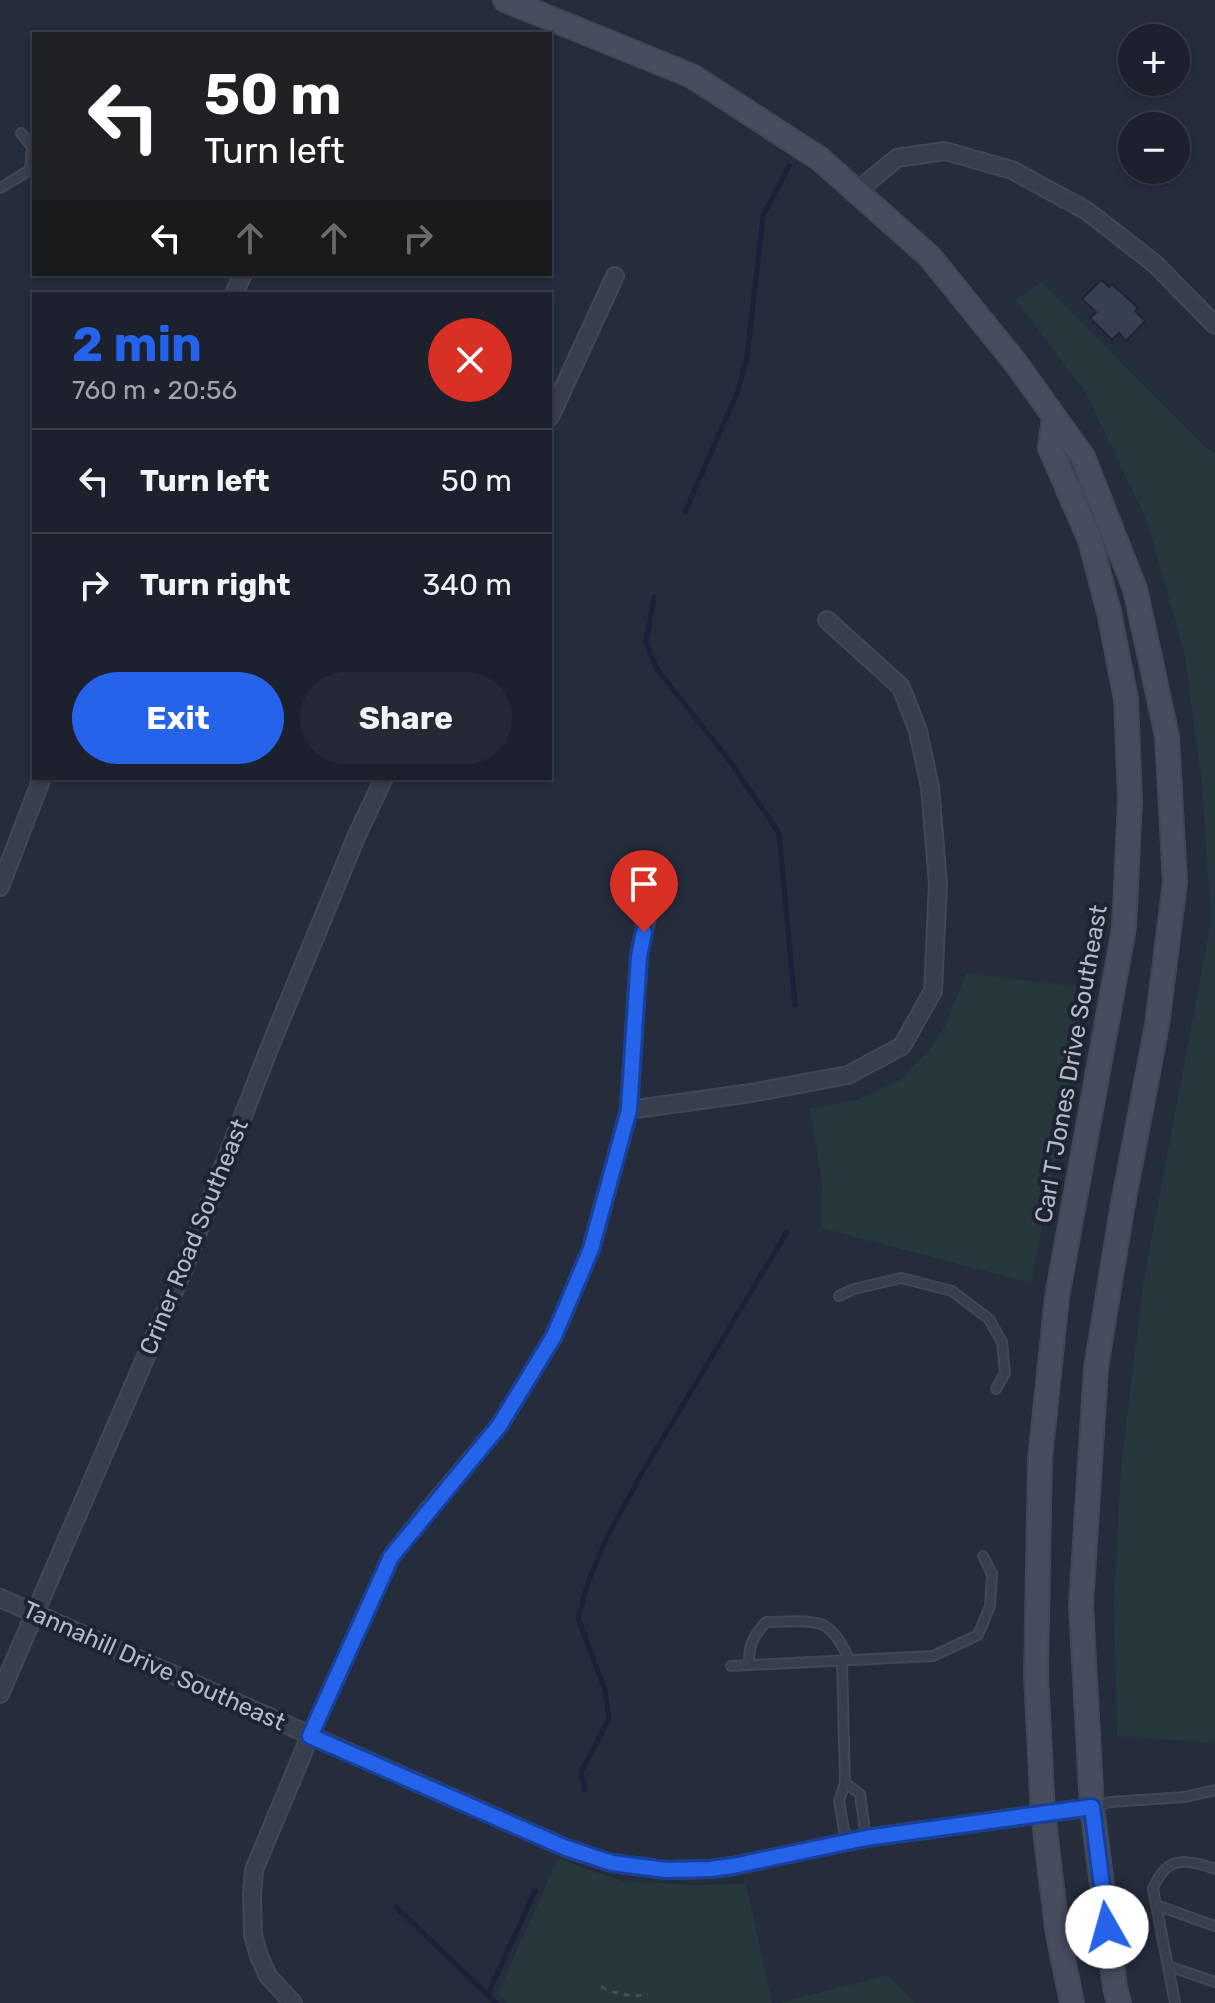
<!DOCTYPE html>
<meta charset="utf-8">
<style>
:root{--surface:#1c212d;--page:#252935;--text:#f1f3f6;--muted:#a0a3aa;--line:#3a3e49;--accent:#2563eb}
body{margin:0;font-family:Rubik,sans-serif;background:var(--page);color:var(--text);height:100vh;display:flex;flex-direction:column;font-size:30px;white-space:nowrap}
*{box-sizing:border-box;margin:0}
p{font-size:26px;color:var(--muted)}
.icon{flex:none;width:44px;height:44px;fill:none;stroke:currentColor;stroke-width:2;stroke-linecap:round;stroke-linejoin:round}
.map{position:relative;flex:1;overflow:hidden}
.drawer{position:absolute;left:32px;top:292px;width:520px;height:488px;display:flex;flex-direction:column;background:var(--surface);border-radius:0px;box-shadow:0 2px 6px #0004,0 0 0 2px var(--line)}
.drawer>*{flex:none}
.top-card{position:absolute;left:32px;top:32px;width:520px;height:244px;border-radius:0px;box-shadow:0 2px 6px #0004,0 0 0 2px var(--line);background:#202124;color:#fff;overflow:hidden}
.buttons{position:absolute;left:1118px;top:24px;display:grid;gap:16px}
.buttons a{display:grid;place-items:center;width:72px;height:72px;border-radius:50%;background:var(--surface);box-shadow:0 2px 6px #0004,0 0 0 2px var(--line);font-size:40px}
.pin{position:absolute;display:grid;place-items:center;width:68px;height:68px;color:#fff;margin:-82px -34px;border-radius:50% 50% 50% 0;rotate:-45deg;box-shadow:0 0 8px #0007}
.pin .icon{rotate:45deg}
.me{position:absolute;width:88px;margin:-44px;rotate:353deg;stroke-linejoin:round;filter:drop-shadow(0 0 6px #0008)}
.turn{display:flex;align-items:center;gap:28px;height:168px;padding:0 40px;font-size:36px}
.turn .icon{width:104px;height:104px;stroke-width:2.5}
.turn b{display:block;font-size:56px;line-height:68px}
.lanes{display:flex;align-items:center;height:76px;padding:0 40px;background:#0003;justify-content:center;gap:40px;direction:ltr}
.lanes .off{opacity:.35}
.round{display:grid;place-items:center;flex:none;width:84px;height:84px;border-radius:42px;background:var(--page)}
.head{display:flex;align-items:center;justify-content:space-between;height:136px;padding:0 40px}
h1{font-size:48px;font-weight:700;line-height:60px;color:var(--accent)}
.cta{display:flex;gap:16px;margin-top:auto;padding:16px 40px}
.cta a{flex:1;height:92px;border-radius:48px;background:var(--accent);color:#fff;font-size:32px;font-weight:700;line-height:92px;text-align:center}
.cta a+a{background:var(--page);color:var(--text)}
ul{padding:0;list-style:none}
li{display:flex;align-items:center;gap:24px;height:104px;padding:0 40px;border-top:2px solid var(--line)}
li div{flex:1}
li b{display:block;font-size:30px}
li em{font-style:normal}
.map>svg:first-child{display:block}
.green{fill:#27383d}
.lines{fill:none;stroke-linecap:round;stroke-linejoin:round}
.stream{stroke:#192239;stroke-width:5}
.building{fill:#373f52;stroke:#202533;stroke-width:2}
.service-casing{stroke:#424755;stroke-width:12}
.minor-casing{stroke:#424755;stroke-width:20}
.secondary-casing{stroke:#424755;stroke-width:26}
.path{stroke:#405155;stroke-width:3;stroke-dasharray:6 6;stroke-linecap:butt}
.service{stroke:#393e4c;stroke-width:8}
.minor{stroke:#393e4c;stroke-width:16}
.secondary{stroke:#474d5f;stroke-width:22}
.route-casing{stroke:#184099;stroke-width:20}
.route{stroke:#2563eb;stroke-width:14}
.labels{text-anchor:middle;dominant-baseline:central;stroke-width:8;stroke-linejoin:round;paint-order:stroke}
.street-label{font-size:24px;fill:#b4b9c7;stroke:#1e2331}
</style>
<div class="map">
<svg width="1215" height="2003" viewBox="0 0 1215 2003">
<rect width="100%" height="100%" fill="#252c3c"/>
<path class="green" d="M 1041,282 L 1205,447 L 1215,453 L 1215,1743 L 1117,1736 L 1114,1603 L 1121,1468 L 1143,1284 L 1211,921 L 1202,785 L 1185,656 L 1147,521 L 1085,391 L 1016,300 Z
M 966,973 L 1089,988 L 1031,1283 L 821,1228 L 822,1183 L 810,1109 L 860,1099 L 900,1080 L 929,1050 L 946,1024 Z
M 558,1859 L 622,1881 L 692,1885 L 746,1884 L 772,2003 L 507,2003 L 498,1993 Z
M 888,1975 L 915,2003 L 779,2003 Z"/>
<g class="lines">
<path class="stream" d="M 685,512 L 738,391 L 747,357 L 763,216 L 789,166
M 654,597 L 646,643 L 657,669 L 729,760 L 779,833 L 795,1005
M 585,1790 L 581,1772 L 609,1719 L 605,1690 L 578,1618 L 589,1580 L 607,1537 L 642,1473 L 787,1232
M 396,1907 L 496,2003
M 488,1994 L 535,1891"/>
</g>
<path class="building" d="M 1101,280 L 1109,287 L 1112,284 L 1138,308 L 1135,311 L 1145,321 L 1126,341 L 1119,333 L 1112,340 L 1090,318 L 1096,312 L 1082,299 Z"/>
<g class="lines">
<defs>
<path id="service" d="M 0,188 L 30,170 L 32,147 L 21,133
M 839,1296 L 854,1289 L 901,1278 L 952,1291 L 989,1319 L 1002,1342 L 1005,1373 L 996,1389
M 842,1660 L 845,1783 L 839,1801 L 846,1841
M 750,1665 C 747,1647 754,1635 766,1622 C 782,1622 816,1618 828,1628 C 838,1636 844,1649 850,1660
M 731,1666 L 933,1656 L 978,1635 L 990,1606 L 992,1574 L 983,1556
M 845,1783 L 860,1794 L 866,1838
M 1093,1807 L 1110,1802 L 1185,1797 L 1215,1790
M 1156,1905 L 1215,1926
M 1168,1966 L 1215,1982
M 1175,2003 L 1153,1889 C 1166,1856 1185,1858 1215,1869"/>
<path id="minor" d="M 856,192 L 897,158 L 945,151 L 1012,170 L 1087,211 L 1155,264 L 1215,325
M 234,294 L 243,274
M 550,417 L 615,276
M 0,887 L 42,778
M 629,1110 L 751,1093 L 848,1075 L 902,1046 L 933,991 L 938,884 L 930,787 L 918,731 L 901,687 L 827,620
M 0,1598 L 566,1848 L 612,1863 L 666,1870 L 710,1869 L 733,1866 L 866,1838 L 1092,1807
M 0,1694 L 182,1273 L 271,1044 L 357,835 L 384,778
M 293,2003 L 268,1976 L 259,1956 L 253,1935 L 252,1894 L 254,1870 L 310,1736 L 391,1557 L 430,1508 L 499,1426 L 554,1336 L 591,1249 L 629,1110 L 639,956 L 649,908"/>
<path id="secondary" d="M 505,0 L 692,76 L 820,159 L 930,257 L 1015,362 L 1083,457 L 1135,589 L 1167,736 L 1175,882 L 1157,1025 L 1122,1209 L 1096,1368 L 1081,1606 L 1092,1807 L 1115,1988 L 1119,2003
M 1054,417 L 1050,448 L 1090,540 L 1109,612 L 1126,699 L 1130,800 L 1124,928 L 1057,1297 L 1040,1459 L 1036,1675 L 1043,1813 L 1057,1929 L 1072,2003"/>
</defs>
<use href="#service" class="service-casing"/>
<use href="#minor" class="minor-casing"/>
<use href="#secondary" class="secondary-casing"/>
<path class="path" d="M 601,1987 C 617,1994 631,1998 648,1994"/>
<use href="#service" class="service"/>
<use href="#minor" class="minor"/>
<use href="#secondary" class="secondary"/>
</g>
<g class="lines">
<defs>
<path id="route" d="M 644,932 L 639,956 L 629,1110 L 591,1249 L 554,1336 L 499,1426 L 391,1557 L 310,1736 L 566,1848 L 612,1863 L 666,1870 L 710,1869 L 733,1866 L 866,1838 L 1092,1807 L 1107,1927"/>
</defs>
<use href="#route" class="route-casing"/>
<use href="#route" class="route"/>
</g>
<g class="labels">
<g class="street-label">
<text transform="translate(1071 1064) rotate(-80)">Carl T Jones Drive Southeast</text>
<text transform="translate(194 1237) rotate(-68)">Criner Road Southeast</text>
<text transform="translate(154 1666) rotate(24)">Tannahill Drive Southeast</text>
</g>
</g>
</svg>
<div class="buttons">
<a>+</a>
<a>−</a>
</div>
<div class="pin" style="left:644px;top:932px;background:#d93025"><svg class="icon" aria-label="arrive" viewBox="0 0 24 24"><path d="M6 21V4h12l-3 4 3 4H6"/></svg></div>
<svg class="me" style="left:1107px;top:1927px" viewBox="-20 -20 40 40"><circle r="19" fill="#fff"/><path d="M0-13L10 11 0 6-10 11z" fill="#2563eb"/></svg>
<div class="top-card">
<div class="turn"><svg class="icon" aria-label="left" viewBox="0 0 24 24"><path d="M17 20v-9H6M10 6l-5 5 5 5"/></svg><div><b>50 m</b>Turn left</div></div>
<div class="lanes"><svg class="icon" aria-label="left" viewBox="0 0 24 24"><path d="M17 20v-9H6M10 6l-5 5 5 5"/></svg><svg class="icon off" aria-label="ahead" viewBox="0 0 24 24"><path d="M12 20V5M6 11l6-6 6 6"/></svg><svg class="icon off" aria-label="ahead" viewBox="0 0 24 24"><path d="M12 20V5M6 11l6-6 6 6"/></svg><svg class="icon off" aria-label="right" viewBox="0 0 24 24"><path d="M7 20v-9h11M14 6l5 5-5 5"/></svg></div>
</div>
<section class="drawer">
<div class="head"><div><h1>2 min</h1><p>760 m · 20:56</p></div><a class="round" style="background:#d93025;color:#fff"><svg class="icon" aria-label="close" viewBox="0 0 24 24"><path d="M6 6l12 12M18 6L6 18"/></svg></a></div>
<ul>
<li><svg class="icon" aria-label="left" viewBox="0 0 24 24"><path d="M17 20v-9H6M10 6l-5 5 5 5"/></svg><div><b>Turn left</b></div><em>50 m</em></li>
<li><svg class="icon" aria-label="right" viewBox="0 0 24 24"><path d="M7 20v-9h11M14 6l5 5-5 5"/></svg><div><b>Turn right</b></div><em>340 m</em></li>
</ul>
<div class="cta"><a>Exit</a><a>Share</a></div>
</section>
</div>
